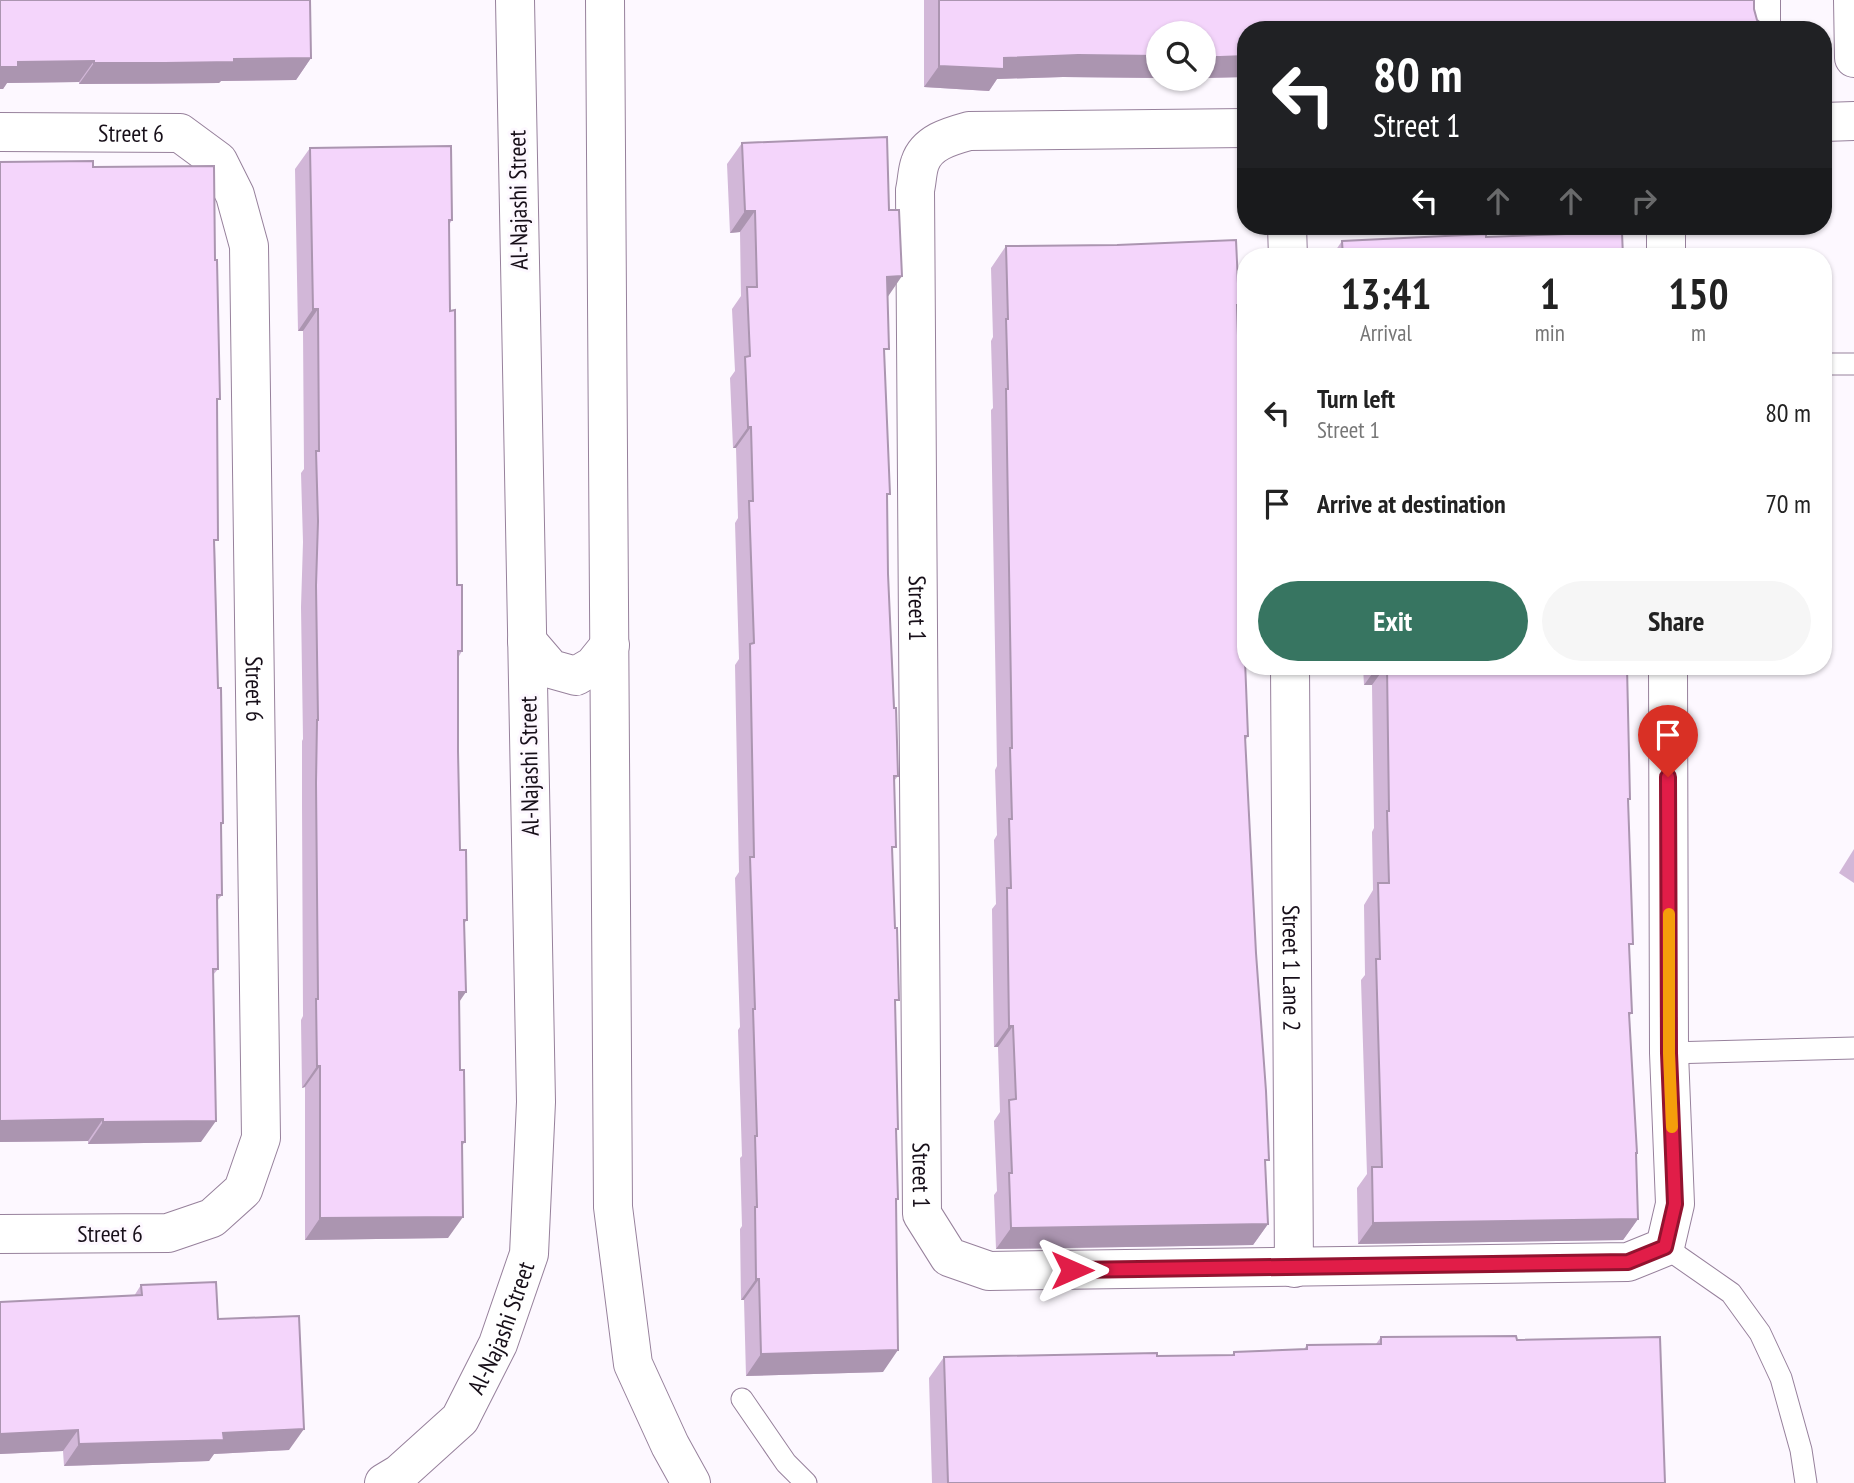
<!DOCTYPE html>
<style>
:root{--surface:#fff;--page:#f6f6f6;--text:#222;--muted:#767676;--accent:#377561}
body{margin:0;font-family:"PT Sans Narrow",sans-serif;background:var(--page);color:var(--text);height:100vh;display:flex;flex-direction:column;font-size:26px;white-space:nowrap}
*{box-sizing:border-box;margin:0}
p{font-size:23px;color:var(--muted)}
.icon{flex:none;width:38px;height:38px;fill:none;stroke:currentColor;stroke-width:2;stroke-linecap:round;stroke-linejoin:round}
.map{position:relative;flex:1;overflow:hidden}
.sheet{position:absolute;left:1237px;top:248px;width:595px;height:427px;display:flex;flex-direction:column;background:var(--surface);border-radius:28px;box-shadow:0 2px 5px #0004}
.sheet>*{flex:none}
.banner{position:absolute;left:1237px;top:21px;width:595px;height:214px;border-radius:28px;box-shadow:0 2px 5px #0004;background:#202124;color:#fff;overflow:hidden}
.fabs{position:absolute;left:1146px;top:21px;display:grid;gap:14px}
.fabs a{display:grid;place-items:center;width:70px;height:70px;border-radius:50%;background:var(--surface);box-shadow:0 2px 5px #0004;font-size:35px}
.pin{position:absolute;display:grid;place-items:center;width:60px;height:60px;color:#fff;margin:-72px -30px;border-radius:50% 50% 50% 0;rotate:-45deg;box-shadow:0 0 7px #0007}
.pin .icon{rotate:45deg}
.me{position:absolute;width:77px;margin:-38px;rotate:90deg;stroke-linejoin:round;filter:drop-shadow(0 0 5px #0008)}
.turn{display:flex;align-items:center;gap:24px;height:147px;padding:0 21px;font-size:32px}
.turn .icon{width:91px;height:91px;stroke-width:2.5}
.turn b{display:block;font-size:49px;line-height:60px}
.lanes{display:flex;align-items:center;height:66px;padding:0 21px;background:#0003;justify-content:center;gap:35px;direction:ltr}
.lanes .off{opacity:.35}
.eta{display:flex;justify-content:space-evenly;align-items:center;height:119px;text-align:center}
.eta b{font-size:42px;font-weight:800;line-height:49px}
.primary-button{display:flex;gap:14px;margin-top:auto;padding:14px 21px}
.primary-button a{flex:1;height:80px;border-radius:42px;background:var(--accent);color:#fff;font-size:28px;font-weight:800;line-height:80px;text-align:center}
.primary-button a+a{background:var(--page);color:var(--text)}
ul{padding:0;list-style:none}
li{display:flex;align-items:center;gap:21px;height:91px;padding:0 21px}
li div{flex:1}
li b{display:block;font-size:26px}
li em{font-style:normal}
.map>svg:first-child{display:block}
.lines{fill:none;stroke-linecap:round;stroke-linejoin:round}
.service-casing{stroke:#97819c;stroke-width:23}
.minor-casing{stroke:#97819c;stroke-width:40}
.secondary-casing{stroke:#97819c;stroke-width:40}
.service{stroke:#fff;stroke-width:21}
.minor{stroke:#fff;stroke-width:38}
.secondary{stroke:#fff;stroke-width:38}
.wall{fill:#d2b7d8}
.shaded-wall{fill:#ab95b0}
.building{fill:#f4d5fb;stroke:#ab95b0;stroke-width:2}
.route-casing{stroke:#92132f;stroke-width:18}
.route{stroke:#e11d48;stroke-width:12}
.slow{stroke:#f59e0b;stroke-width:12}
.labels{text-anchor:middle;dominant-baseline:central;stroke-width:6;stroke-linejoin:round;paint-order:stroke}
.street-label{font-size:24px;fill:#170f19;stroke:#fdf8ff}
</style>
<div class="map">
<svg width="1854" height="1483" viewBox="0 0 1854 1483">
<rect width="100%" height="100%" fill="#fdf8ff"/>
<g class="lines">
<defs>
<path id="service" d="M 1824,364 L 1854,364
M 1669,1053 L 1854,1048
M 1665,1247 L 1731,1293 L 1760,1333 L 1781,1378 L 1801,1450 L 1806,1483
M 742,1399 L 786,1463 L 806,1483"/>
<g id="minor">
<path d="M 1761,0 L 1761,30"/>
<path d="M 1853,0 L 1854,58"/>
<path d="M 1824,122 L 1854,121"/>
<path id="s1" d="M 1246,128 L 969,131 C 951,136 927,142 920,163 C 917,171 917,182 915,190 L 922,1214 L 949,1257 L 989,1271 L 1628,1262 L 1665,1247 L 1675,1204 L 1669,1053 L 1668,667"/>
<path id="s2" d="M 0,132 L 180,133 L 218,161 L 235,195 L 249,246 L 261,1138 L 243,1190 L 212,1218 L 168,1233 L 0,1234"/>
<path d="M 1287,226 L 1288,257"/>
<path d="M 1666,226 L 1666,257"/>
<path id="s3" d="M 1290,667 L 1294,1268"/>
</g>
<g id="secondary">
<path d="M 605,0 L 613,1207 L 633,1364 L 670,1445 L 691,1483"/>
<path d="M 527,641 L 551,669 L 576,676 L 593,666 L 610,645"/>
<path id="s4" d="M 384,1483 L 399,1474 L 460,1419 L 498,1344 L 529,1254 L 536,1102 L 515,0"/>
</g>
</defs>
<use href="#service" class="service-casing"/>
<use href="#minor" class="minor-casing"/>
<use href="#secondary" class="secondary-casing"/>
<use href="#service" class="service"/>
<use href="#minor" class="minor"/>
<use href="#secondary" class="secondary"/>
</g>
<path class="wall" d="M 0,0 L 311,58 L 296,80 L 221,81 L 219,83 L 150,84 L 79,84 L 79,82 L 7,83 L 3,89 Z
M 924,0 L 1754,0 L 1246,30 L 1246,77 L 1204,78 L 1204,33 L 1158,33 L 1158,78 L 1063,77 L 997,79 L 989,91 L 924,87 Z
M 742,143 L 887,297 L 884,356 L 888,574 L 898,776 L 894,781 L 892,853 L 898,1129 L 896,1132 L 898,1199 L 896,1202 L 883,1372 L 746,1376 L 744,1300 L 741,1300 L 740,1229 L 742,1226 L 740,1158 L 742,1156 L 738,1030 L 740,1027 L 735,878 L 739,872 L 735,665 L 739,659 L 735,523 L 738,518 L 736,448 L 733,448 L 730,378 L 735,371 L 732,309 L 741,296 L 740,232 L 730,233 L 727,164 Z
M 310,148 L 452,220 L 449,225 L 450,311 L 457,585 L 462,651 L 458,658 L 458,751 L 460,850 L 467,920 L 464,924 L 460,1001 L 460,1070 L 465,1142 L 462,1146 L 448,1238 L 305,1240 L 305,1087 L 302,1088 L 301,1020 L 303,1016 L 302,804 L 302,741 L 303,739 L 301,607 L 303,542 L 301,473 L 304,469 L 303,331 L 298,331 L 295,169 Z
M 0,162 L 93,167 L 217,403 L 215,545 L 218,688 L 223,823 L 221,827 L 222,895 L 217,901 L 218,969 L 213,975 L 201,1142 L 88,1144 L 88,1141 L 0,1142 Z
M 1486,237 L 1623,257 L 1331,257 L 1342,241 Z
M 1006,246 L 1237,308 L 1245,667 L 1248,736 L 1245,741 L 1268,1224 L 1253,1245 L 996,1249 L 994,1195 L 997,1191 L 994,1121 L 1000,1112 L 998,1047 L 994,1047 L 993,980 L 992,909 L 996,904 L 994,840 L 997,835 L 995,770 L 997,766 L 991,410 L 993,408 L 991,341 L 993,337 L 991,268 Z
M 1363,667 L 1627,667 L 1629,728 L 1628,730 L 1629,950 L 1632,1013 L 1629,1016 L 1638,1219 L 1623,1240 L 1358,1244 L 1357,1188 L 1367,1174 L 1361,980 L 1365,975 L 1364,905 L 1373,890 L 1372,832 L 1374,828 L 1372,685 L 1364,685 Z
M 1854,849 L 1854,883 L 1839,873 Z
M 141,1285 L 218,1319 L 289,1450 L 214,1454 L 209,1461 L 64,1466 L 63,1451 L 0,1454 L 0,1302 L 134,1296 Z
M 1381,1337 L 1517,1340 L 1665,1483 L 932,1483 L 929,1378 L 944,1357 L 1157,1356 L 1232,1355 L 1234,1352 L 1304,1349 L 1307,1345 L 1376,1344 Z"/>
<path class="shaded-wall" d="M 1078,55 L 1158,56 L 1158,78 L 1063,77 L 997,79 L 989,91 L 924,87 L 939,66 L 1004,58 Z
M 1246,56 L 1246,77 L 1204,78 L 1204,57 Z
M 311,58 L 296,80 L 221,81 L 219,83 L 79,84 L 94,63 Z
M 94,61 L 79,82 L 7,83 L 3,89 L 0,89 L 0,67 L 18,62 Z
M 745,211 L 755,211 L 740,232 L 730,233 Z
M 902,276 L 887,298 L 887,277 Z
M 313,309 L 318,309 L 303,331 L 298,331 Z
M 748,427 L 751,427 L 736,448 L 733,448 Z
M 1377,667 L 1385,667 L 1372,685 L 1364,685 Z
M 459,992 L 466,992 L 451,1014 Z
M 1009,1026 L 1013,1026 L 998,1047 L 994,1047 Z
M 317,1066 L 320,1066 L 305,1087 L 302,1088 Z
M 103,1119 L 88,1141 L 0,1142 L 0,1121 Z
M 216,1121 L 201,1142 L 88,1144 L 103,1122 Z
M 463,1217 L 448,1238 L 305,1240 L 320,1218 Z
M 1638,1219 L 1623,1240 L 1358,1244 L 1373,1223 Z
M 1268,1224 L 1253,1245 L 996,1249 L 1011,1228 Z
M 756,1279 L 759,1279 L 744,1300 L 741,1300 Z
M 898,1350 L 883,1372 L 746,1376 L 761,1354 Z
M 304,1429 L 289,1450 L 214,1454 L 209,1461 L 64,1466 L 79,1444 L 223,1433 Z
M 78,1430 L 63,1451 L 0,1454 L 0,1434 Z"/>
<path class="building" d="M 0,0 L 310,0 L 311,58 L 234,59 L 234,62 L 165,63 L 94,63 L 94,61 L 18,62 L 18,67 L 0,67 Z
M 939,0 L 1754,0 L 1754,9 L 1757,20 L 1767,28 L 1767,30 L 1246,30 L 1246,56 L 1220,57 L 1204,57 L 1204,33 L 1158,33 L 1158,56 L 1078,55 L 1004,58 L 1004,69 L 939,66 Z
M 887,137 L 889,210 L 899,210 L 902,276 L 887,277 L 889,349 L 884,349 L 890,494 L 887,494 L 888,574 L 894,708 L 896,708 L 898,776 L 894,776 L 896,847 L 892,847 L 895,928 L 897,928 L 899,1000 L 895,1000 L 898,1129 L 896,1129 L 898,1199 L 896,1199 L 898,1350 L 761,1354 L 759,1279 L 756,1279 L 755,1207 L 757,1207 L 755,1136 L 757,1136 L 753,1009 L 755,1009 L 750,857 L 754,857 L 750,644 L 754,643 L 749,501 L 753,501 L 751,427 L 748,427 L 745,357 L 750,356 L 747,287 L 757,287 L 755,211 L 745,211 L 742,143 Z
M 451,146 L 452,220 L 449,220 L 450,311 L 455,310 L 457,585 L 462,585 L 462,651 L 458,651 L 458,751 L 460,850 L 466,850 L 467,920 L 464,920 L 466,992 L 459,992 L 460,1070 L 464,1070 L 465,1142 L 462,1142 L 463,1217 L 320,1218 L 320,1066 L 317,1066 L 316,999 L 318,999 L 316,783 L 317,720 L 318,720 L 316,586 L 318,521 L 316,451 L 319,451 L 318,309 L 313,309 L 310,148 Z
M 93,161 L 93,167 L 214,166 L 215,260 L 217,260 L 220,399 L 217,399 L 218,540 L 214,540 L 218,688 L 221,688 L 223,823 L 221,823 L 222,895 L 217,895 L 218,969 L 213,969 L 216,1121 L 103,1122 L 103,1119 L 0,1121 L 0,162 Z
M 1622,232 L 1623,257 L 1343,257 L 1342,241 L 1486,234 L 1486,237 Z
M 1236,240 L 1239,305 L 1237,305 L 1242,457 L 1246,457 L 1246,660 L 1245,660 L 1248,736 L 1245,736 L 1256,953 L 1266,1091 L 1269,1160 L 1265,1160 L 1268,1224 L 1011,1228 L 1009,1173 L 1012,1173 L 1009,1100 L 1016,1099 L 1013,1026 L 1009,1026 L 1008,958 L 1007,888 L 1011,888 L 1009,819 L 1012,819 L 1010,748 L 1012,748 L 1006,389 L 1008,389 L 1006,319 L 1008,319 L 1006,246 L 1117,245 Z
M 1387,667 L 1627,667 L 1630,799 L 1628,799 L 1633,944 L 1629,944 L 1632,1013 L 1629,1013 L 1637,1153 L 1636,1153 L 1638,1219 L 1373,1223 L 1372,1167 L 1382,1167 L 1376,959 L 1380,959 L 1378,883 L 1389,883 L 1387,811 L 1389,811 Z
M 216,1282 L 218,1319 L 299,1316 L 304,1429 L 223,1433 L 224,1440 L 79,1444 L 78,1430 L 0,1434 L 0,1302 L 142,1295 L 141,1285 Z
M 1516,1336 L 1517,1340 L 1660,1337 L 1665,1483 L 948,1483 L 944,1357 L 1157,1353 L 1157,1356 L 1234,1355 L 1234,1352 L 1307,1349 L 1307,1345 L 1381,1344 L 1381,1337 Z"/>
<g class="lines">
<defs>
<path id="route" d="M 1072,1270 L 1628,1262 L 1665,1247 L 1675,1204 L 1669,1053 L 1668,777"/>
</defs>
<use href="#route" class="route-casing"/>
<use href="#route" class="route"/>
<path class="slow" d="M 1669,914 L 1669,1053 L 1672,1127"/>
</g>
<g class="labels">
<g class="street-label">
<text stroke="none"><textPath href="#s2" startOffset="131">Street 6</textPath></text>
<text transform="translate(518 200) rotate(-91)">Al-Najashi Street</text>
<text stroke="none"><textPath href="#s1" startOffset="784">Street 1</textPath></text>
<text stroke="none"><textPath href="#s2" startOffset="761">Street 6</textPath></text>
<text transform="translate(529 766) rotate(-91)">Al-Najashi Street</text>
<text stroke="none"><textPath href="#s3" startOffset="301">Street 1 Lane 2</textPath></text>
<text stroke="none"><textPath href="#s1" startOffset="1351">Street 1</textPath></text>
<text x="110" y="1233">Street 6</text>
<text stroke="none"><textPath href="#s4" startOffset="200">Al-Najashi Street</textPath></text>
</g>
</g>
</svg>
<div class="fabs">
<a><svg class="icon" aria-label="search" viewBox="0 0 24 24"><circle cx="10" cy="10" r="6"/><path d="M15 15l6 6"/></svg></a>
</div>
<div class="pin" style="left:1668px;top:777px;background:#d93025"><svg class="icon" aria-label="arrive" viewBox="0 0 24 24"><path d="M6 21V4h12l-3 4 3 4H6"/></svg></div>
<svg class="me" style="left:1072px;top:1270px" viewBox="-20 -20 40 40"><path d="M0-17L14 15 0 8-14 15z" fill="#e11d48" stroke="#fff" stroke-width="4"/></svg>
<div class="banner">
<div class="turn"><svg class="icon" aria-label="left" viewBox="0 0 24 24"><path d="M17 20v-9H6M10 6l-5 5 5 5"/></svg><div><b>80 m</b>Street 1</div></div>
<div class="lanes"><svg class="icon" aria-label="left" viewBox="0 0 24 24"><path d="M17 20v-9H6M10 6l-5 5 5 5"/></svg><svg class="icon off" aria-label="ahead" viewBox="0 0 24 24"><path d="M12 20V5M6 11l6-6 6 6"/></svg><svg class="icon off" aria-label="ahead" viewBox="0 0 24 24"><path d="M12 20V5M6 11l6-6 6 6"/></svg><svg class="icon off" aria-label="right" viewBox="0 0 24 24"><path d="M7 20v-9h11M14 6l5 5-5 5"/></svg></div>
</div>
<section class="sheet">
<div class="eta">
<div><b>13:41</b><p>Arrival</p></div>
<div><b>1</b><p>min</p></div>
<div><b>150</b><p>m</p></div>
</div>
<ul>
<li><svg class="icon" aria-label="left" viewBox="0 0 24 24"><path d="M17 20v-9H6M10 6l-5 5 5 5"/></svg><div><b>Turn left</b><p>Street 1</p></div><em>80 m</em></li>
<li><svg class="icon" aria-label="arrive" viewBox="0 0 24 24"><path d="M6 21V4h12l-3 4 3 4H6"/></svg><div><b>Arrive at destination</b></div><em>70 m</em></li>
</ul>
<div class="primary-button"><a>Exit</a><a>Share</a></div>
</section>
</div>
